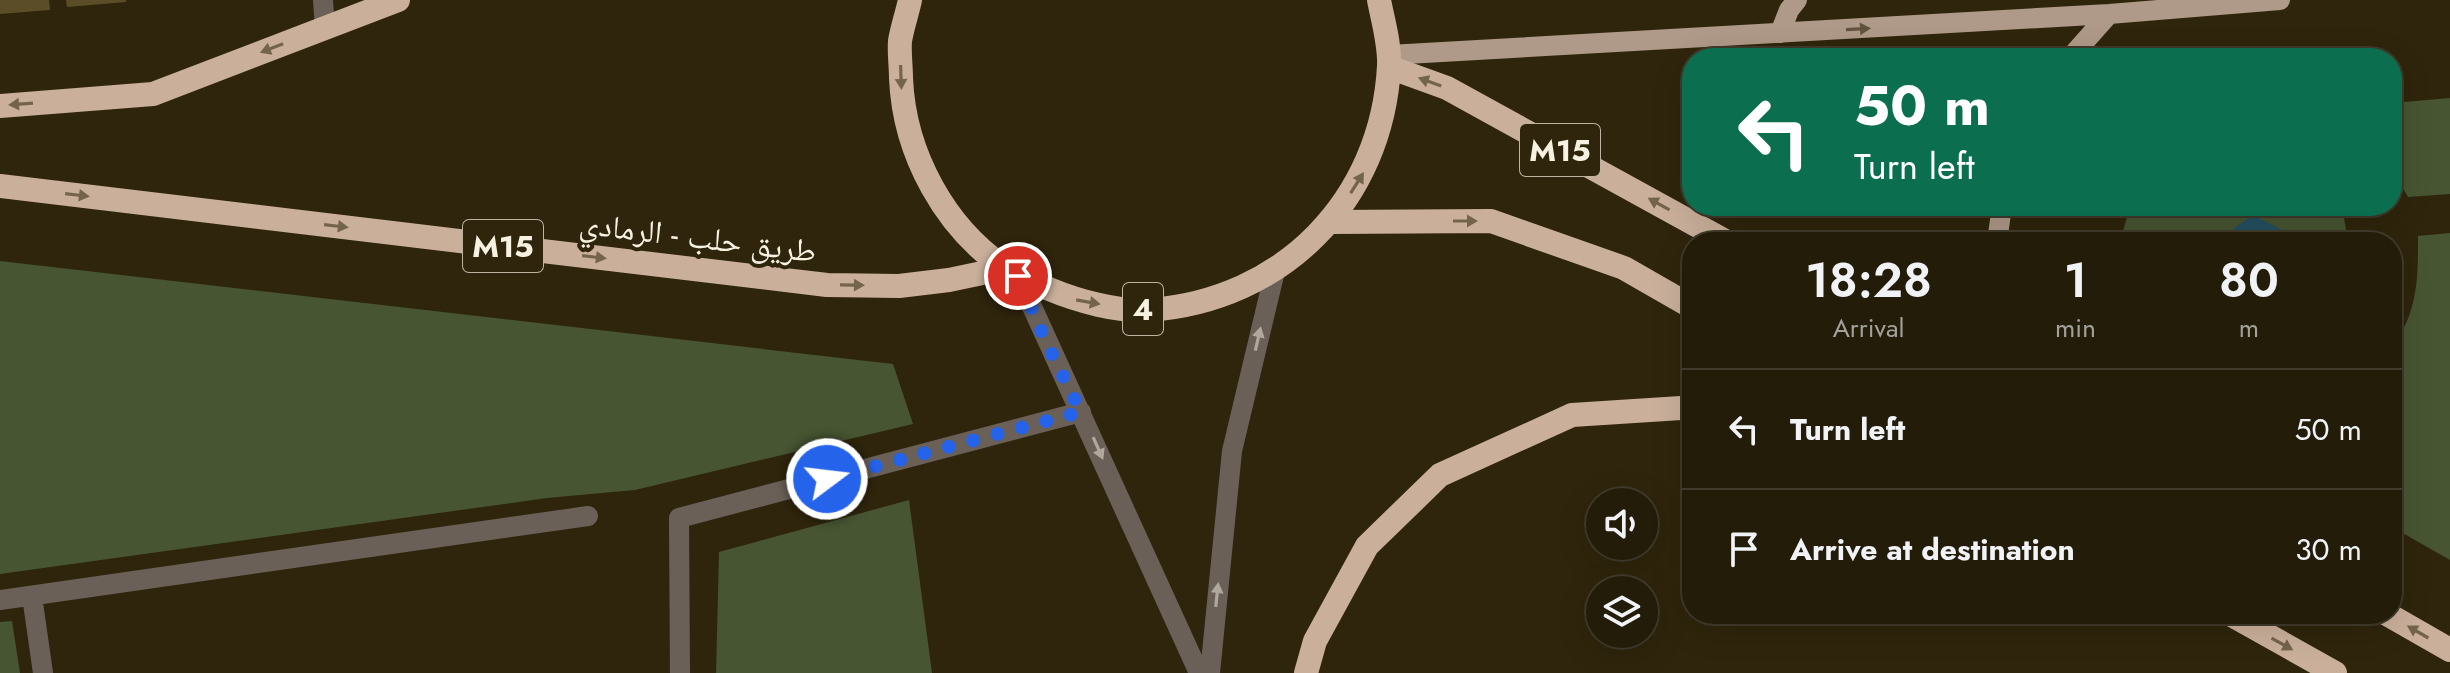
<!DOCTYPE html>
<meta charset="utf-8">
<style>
:root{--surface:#231c09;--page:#2f2917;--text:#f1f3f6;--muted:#a3a19c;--line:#403a2a}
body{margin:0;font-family:Jost,"Noto Naskh Arabic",sans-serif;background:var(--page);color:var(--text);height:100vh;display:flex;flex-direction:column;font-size:30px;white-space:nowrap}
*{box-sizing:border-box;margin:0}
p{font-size:26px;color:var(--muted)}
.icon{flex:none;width:44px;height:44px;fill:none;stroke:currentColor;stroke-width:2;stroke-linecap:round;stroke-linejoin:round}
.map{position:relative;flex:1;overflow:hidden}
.details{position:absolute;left:1682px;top:232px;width:720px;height:392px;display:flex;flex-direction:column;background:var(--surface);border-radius:32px;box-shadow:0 8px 32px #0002,0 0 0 2px var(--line)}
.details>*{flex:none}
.hud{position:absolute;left:1682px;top:48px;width:720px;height:168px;border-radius:32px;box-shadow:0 8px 32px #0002,0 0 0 2px var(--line);background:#0b6e4f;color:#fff;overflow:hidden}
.buttons{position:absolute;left:1586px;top:488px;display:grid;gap:16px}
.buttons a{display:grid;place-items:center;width:72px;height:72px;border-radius:50%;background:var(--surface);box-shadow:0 8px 32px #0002,0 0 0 2px var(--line);font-size:40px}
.pin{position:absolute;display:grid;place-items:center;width:68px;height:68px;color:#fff;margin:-34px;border:4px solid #fff;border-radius:50%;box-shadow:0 2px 8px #0007}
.me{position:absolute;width:88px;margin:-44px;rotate:75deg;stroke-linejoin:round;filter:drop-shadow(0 0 6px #0008)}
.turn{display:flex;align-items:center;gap:28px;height:168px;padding:0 40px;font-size:36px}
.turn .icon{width:104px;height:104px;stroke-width:2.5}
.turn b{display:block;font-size:56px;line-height:68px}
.eta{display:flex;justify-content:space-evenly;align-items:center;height:136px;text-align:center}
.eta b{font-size:48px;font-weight:600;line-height:56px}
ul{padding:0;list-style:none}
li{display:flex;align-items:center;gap:24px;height:120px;padding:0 40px;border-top:2px solid var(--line)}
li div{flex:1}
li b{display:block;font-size:30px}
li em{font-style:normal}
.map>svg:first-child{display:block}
.green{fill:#475532}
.water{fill:#245063}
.building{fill:#5b4d27}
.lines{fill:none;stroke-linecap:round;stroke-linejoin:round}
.minor{stroke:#6a6058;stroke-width:20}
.major{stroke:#af9988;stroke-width:20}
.highway{stroke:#cab09b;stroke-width:24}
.oneway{fill:#62533e}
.oneway2{fill:#75644c}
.oneway3{fill:#b0a89d}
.route{stroke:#2563eb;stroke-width:14;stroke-dasharray:0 25.2}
.labels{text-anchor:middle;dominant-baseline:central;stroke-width:8;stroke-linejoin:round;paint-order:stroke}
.shield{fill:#2f250c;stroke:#bbb4a2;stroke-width:2}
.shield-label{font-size:30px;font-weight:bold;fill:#f7f1e2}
.street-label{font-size:32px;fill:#f7f1e2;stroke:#2f250c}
</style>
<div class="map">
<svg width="2450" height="673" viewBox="0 0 2450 673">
<rect width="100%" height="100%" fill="#2f250c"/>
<path class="green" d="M 2450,98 L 2450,194 L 2408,197 L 2392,169 L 2392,103 Z
M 2130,206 L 2342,206 L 2348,242 L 2120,242 Z
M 2450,233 L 2450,560 L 2392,527 L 2392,348 C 2418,311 2418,280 2418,236 Z
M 0,261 L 893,364 L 913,424 L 635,490 L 547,498 L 0,574 Z
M 909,500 L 932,673 L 716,673 L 719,552 Z
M 12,621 L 20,673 L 0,673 L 0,622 Z"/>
<path class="water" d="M 2253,215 L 2292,235 L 2292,242 L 2220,242 L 2220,239 Z"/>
<path class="building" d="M 0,0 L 49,0 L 50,10 L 0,14 Z
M 66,0 L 126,0 L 126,2 L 67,7 Z"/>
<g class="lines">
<path class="minor" d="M 323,0 L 325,28
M 1018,276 L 1199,673
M 32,596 L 43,673
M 0,600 L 588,516
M 680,673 L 679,518 L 1081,412
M 1210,673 L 1232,451 L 1275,271"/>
<path class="major" d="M 1780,33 L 1789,10 L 1797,0
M 1389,55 L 2109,14 L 2280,0
M 2070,58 L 2109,14
M 1997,242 L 2002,206"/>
<path class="highway" d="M 910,0 C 907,14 902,28 900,41 C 899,53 901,66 901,78 C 904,153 945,230 1010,271 C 1022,279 1036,283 1049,289 C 1078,301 1117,312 1149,310 C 1283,301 1382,200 1389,66 C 1390,44 1383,21 1379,0
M 1389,67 L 1447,88 L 1727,242
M 0,106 L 153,94 L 398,0
M 0,186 L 827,285 L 899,286 L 949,280 L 1006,268
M 1331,222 L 1491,221 L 1624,268 L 1692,307
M 2230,614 L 2335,673
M 2387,614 L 2450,650
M 1306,673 L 1315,641 L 1367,546 L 1440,475 L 1572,415 L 1681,408 L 1692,411"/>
</g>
<defs><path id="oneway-solid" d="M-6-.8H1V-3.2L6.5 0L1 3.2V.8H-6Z" transform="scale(2)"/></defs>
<use class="oneway" href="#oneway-solid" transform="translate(1858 29) rotate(-3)"/>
<g class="oneway2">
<use href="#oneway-solid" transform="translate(272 48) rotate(159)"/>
<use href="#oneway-solid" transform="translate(901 77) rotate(88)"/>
<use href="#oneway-solid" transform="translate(1430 82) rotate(-160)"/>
<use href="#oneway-solid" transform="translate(21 104) rotate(176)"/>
<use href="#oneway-solid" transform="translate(1357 183) rotate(-58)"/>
<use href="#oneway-solid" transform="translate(77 195) rotate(7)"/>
<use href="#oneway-solid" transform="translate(1659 204) rotate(-151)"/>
<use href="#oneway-solid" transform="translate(1465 221)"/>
<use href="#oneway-solid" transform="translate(336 226) rotate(7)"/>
<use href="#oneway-solid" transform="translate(594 257) rotate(7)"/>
<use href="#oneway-solid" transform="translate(852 285) rotate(1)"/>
<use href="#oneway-solid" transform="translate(1088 302) rotate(10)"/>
<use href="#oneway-solid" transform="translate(2418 632) rotate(-150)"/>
<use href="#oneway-solid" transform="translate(2282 644) rotate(29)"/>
</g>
<g class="oneway3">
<use href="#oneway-solid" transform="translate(1258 339) rotate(-77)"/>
<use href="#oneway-solid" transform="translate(1098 448) rotate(66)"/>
<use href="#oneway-solid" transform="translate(1217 595) rotate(-84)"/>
</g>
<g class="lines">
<path class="route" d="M 827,479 L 1081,412 L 1046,342 L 1018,276"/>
</g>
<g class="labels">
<g class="shield">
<rect x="1520" y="124" width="80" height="52" rx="6"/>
<rect x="463" y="220" width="80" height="52" rx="6"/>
<rect x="1123" y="283" width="40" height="52" rx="6"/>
</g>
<g class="shield-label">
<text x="1560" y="150">M15</text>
<text x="503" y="246">M15</text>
<text x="1143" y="309">4</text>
</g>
<g class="street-label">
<text transform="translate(698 237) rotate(7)">طريق حلب - الرمادي</text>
</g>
</g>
</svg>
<div class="buttons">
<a><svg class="icon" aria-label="sound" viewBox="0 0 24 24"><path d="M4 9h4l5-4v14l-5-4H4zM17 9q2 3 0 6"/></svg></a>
<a><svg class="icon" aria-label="layers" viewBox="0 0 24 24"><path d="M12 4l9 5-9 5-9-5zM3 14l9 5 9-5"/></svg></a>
</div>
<div class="pin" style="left:1018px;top:276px;background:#d93025"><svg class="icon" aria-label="arrive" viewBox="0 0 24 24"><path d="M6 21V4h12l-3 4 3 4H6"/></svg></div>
<svg class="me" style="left:827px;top:479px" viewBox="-20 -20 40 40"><circle r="17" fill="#2563eb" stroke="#fff" stroke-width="3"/><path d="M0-11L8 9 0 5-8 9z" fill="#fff"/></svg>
<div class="hud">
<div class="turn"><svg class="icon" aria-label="left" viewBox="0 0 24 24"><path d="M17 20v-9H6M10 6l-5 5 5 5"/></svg><div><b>50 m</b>Turn left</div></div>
</div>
<section class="details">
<div class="eta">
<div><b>18:28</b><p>Arrival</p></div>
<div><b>1</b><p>min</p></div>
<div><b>80</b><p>m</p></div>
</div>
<ul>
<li><svg class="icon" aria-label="left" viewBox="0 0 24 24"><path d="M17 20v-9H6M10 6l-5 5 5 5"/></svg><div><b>Turn left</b></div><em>50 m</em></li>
<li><svg class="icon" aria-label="arrive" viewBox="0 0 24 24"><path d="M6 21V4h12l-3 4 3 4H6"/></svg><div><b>Arrive at destination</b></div><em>30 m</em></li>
</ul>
</section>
</div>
